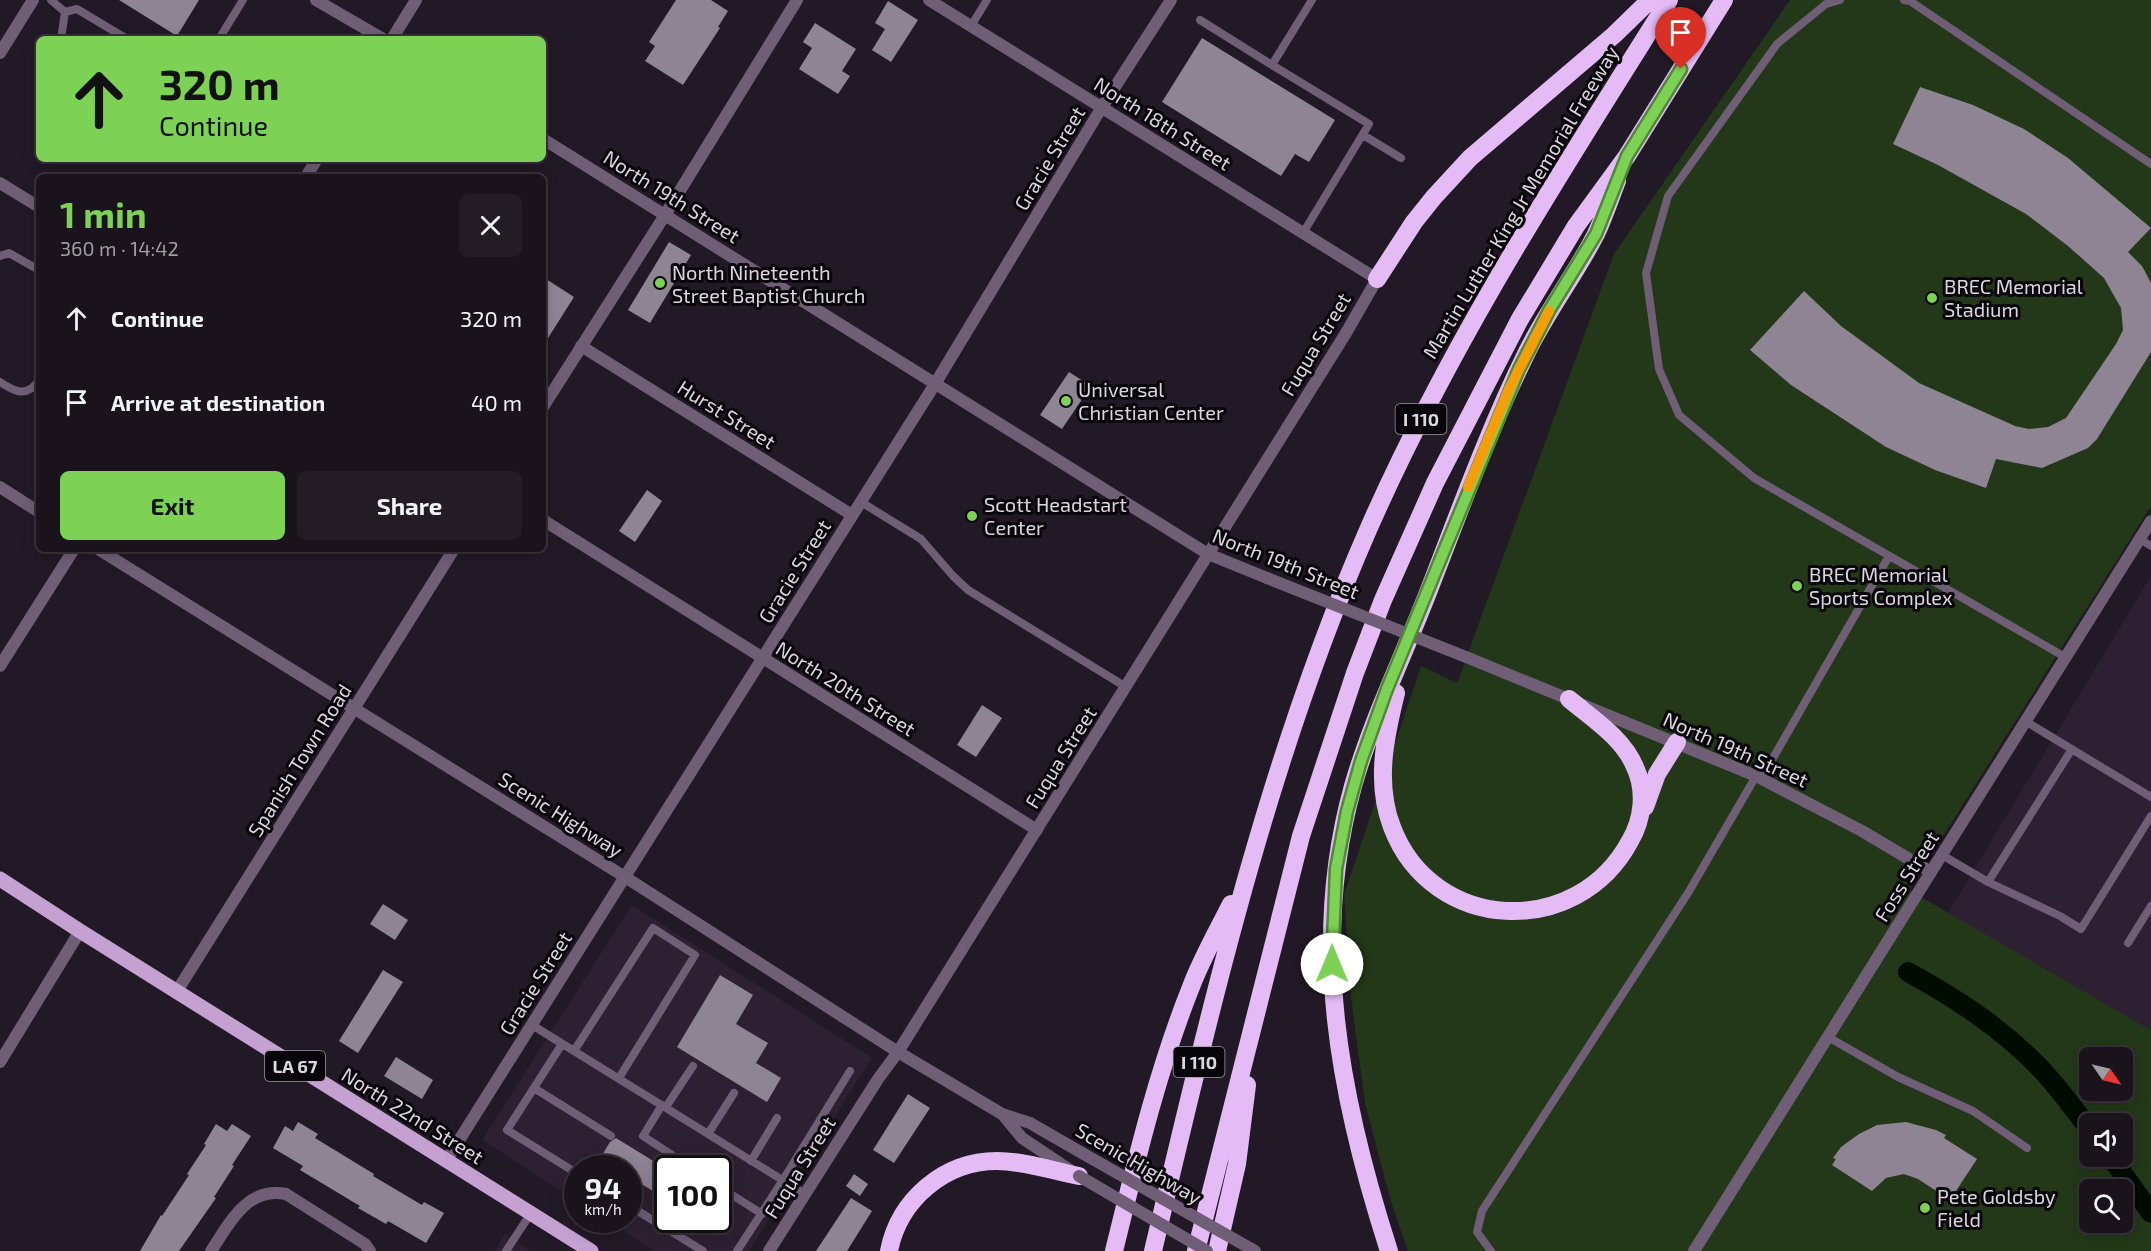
<!DOCTYPE html>
<meta charset="utf-8">
<style>
:root{--surface:#1a131c;--page:#231c25;--text:#f1f3f6;--muted:#9f9ea3;--line:#38323b;--accent:#7dd154}
body{margin:0;font-family:"Exo 2",sans-serif;background:var(--page);color:var(--text);height:100vh;display:flex;flex-direction:column;font-size:22px;white-space:nowrap}
*{box-sizing:border-box;margin:0}
p{font-size:20px;color:var(--muted)}
.icon{flex:none;width:33px;height:33px;fill:none;stroke:currentColor;stroke-width:2;stroke-linecap:round;stroke-linejoin:round}
.map{position:relative;flex:1;overflow:hidden}
.details{position:absolute;left:36px;top:174px;width:510px;height:378px;display:flex;flex-direction:column;background:var(--surface);border-radius:9px;box-shadow:0 3px 15px #0003,0 0 0 2px var(--line)}
.details>*{flex:none}
.guide{position:absolute;left:36px;top:36px;width:510px;height:126px;border-radius:9px;box-shadow:0 3px 15px #0003,0 0 0 2px var(--line);background:#7dd154;color:#111;overflow:hidden}
.needle{width:39px;rotate:124deg}
.tools{position:absolute;left:2079px;top:1047px;display:grid;gap:12px}
.tools a{display:grid;place-items:center;width:54px;height:54px;border-radius:9px;background:var(--surface);box-shadow:0 3px 15px #0003,0 0 0 2px var(--line);font-size:30px}
.speed{position:absolute;left:564px;top:1155px;display:flex;gap:12px;font-size:30px;font-weight:700;text-align:center}
.speed>*{display:grid;place-content:center;width:78px;height:78px;border-radius:50%;background:var(--surface);box-shadow:0 3px 15px #0003,0 0 0 2px var(--line);line-height:1}
.speed small{font-size:15px;font-weight:400}
.speed .limit{border:3px solid #111;border-radius:9px;background:#fff;color:#111}
.pin{position:absolute;display:grid;place-items:center;width:51px;height:51px;color:#fff;margin:-62px -26px;border-radius:50% 50% 50% 0;rotate:-45deg;box-shadow:0 0 6px #0007}
.pin .icon{rotate:45deg}
.me{position:absolute;width:66px;margin:-33px;rotate:0deg;stroke-linejoin:round;filter:drop-shadow(0 0 4px #0008)}
.turn{display:flex;align-items:center;gap:21px;height:126px;padding:0 24px;font-size:27px}
.turn .icon{width:78px;height:78px;stroke-width:2.5}
.turn b{display:block;font-size:42px;line-height:51px}
.round{display:grid;place-items:center;flex:none;width:63px;height:63px;border-radius:9px;background:var(--page)}
.head{display:flex;align-items:center;justify-content:space-between;height:102px;padding:0 24px}
h1{font-size:36px;font-weight:700;line-height:45px;color:var(--accent)}
.primary-button{display:flex;gap:12px;margin-top:auto;padding:12px 24px}
.primary-button a{flex:1;height:69px;border-radius:9px;background:var(--accent);color:#111;font-size:24px;font-weight:700;line-height:69px;text-align:center}
.primary-button a+a{background:var(--page);color:var(--text)}
ul{padding:0;list-style:none}
li{display:flex;align-items:center;gap:18px;height:84px;padding:0 24px}
li div{flex:1}
li b{display:block;font-size:22px}
li em{font-style:normal}
.map>svg:first-child{display:block}
.built{fill:#2d2032;fill-rule:evenodd}
.green{fill:#223818;fill-rule:evenodd}
.lines{fill:none;stroke-linecap:round;stroke-linejoin:round}
.canal{stroke:#000c00;stroke-width:20}
.building{fill:#8f8494}
.service{stroke:#6f5e76;stroke-width:8}
.minor{stroke:#6f5e76;stroke-width:12}
.tertiary{stroke:#6f5e76;stroke-width:12}
.primary{stroke:#c4a1d1;stroke-width:15}
.motorway{stroke:#e5bbf6;stroke-width:18}
.tertiary-bridge{stroke:#6f5e76;stroke-width:12}
.route-casing{stroke:#518837;stroke-width:15}
.route{stroke:#7dd154;stroke-width:10}
.slow{stroke:#f59e0b;stroke-width:10}
.poi-dot{fill:#7dd154;stroke:#09060b;stroke-width:2}
.labels{text-anchor:middle;dominant-baseline:central;stroke-width:6;stroke-linejoin:round;paint-order:stroke}
.shield{fill:#09060b;stroke:#9d989f;stroke-width:1.5}
.shield-label{font-size:18px;font-weight:bold;fill:#dcd6df}
.street-label{font-size:20px;fill:#dcd6df;stroke:#09060b}
.poi-label{font-size:20px;fill:#dcd6df;stroke:#09060b;text-anchor:start}
</style>
<div class="map">
<svg width="2151" height="1251" viewBox="0 0 2151 1251">
<rect width="100%" height="100%" fill="#221926"/>
<path class="built" d="M 2151,576 L 2151,1030 L 1948,913 Z
M 632,905 L 872,1058 L 749,1251 L 655,1251 L 606,1220 L 628,1220 L 628,1168 L 578,1168 L 577,1201 L 482,1140 ZM 668,1168 L 718,1168 L 718,1220 L 668,1220 Z
M 505,1234 L 531,1251 L 495,1251 Z"/>
<path class="green" d="M 1790,0 L 2151,0 L 2151,506 L 1909,890 L 2151,1030 L 2151,1251 L 1408,1251 L 1391,1202 L 1365,1103 L 1351,998 L 1344,895 L 1421,666 L 1457,683 L 1614,254 ZM 2090,1058 L 2122,1058 L 2122,1090 L 2090,1090 ZM 2090,1124 L 2122,1124 L 2122,1156 L 2090,1156 ZM 2090,1190 L 2122,1190 L 2122,1222 L 2090,1222 Z"/>
<g class="lines">
<path class="canal" d="M 1908,972 C 1957,999 2002,1028 2041,1069 C 2059,1088 2074,1109 2090,1130
M 2110,1156 L 2151,1213"/>
</g>
<path class="building" d="M 119,0 L 199,0 L 177,36 Z
M 676,0 L 711,0 L 728,11 L 718,27 L 720,28 L 683,85 L 645,61 L 655,46 L 649,42 Z
M 888,1 L 918,20 L 891,62 L 872,50 L 885,29 L 875,23 Z
M 815,23 L 856,49 L 842,71 L 850,76 L 838,94 L 799,69 L 812,48 L 803,42 Z
M 1202,38 L 1335,120 L 1309,162 L 1295,154 L 1281,176 L 1162,102 Z
M 1920,87 L 1973,105 L 2024,129 L 2068,158 L 2151,228 L 2128,252 L 2142,266 L 2151,283 L 2151,352 L 2097,439 L 2088,448 L 2042,468 L 1996,459 L 1986,488 L 1935,470 L 1886,447 L 1791,385 L 1750,350 L 1804,291 L 1841,326 L 1919,383 L 2015,426 L 2029,429 L 2048,427 L 2066,418 L 2116,344 L 2123,330 L 2121,308 L 2104,278 L 2068,246 L 2026,214 L 1938,165 L 1893,144 Z
M 669,242 L 691,255 L 650,323 L 628,310 Z
M 543,277 L 574,297 L 543,346 Z
M 1069,372 L 1091,386 L 1062,429 L 1040,415 Z
M 647,490 L 662,501 L 635,542 L 619,531 Z
M 982,705 L 1002,718 L 976,757 L 957,745 Z
M 383,904 L 408,920 L 395,940 L 370,924 Z
M 383,970 L 403,982 L 358,1053 L 339,1041 Z
M 720,975 L 753,995 L 736,1024 L 768,1043 L 756,1063 L 781,1078 L 767,1102 L 677,1047 Z
M 396,1057 L 433,1080 L 422,1099 L 384,1076 Z
M 908,1094 L 930,1108 L 894,1163 L 873,1150 Z
M 298,1122 L 318,1134 L 315,1138 L 374,1174 L 373,1176 L 422,1205 L 424,1202 L 444,1213 L 426,1243 L 388,1221 L 386,1224 L 358,1208 L 360,1206 L 300,1170 L 303,1166 L 273,1148 L 285,1126 L 293,1131 Z
M 1906,1122 L 1936,1130 L 1946,1135 L 1944,1138 L 1977,1159 L 1950,1200 L 1918,1179 L 1904,1174 L 1886,1178 L 1872,1191 L 1832,1165 L 1836,1159 L 1833,1158 L 1841,1147 L 1859,1134 L 1877,1125 Z
M 216,1124 L 227,1131 L 232,1124 L 251,1136 L 232,1165 L 234,1166 L 214,1197 L 216,1198 L 179,1251 L 140,1251 L 161,1215 L 162,1216 L 189,1175 L 187,1174 L 206,1145 L 204,1144 Z
M 616,1138 L 668,1170 L 668,1200 L 628,1176 L 628,1168 L 613,1168 L 599,1160 L 610,1142 Z
M 854,1174 L 868,1184 L 860,1196 L 846,1186 Z
M 851,1198 L 872,1211 L 847,1251 L 816,1251 Z"/>
<g class="lines">
<path class="service" d="M 51,0 L 65,12
M 1840,0 L 1826,4 L 1777,44 L 1668,196 L 1646,273 L 1659,369 L 1679,415 L 1754,478 L 2065,657
M 1904,0 L 1910,1 L 2151,164
M 65,12 L 77,9 L 127,39
M 1200,20 L 1272,65
M 971,26 L 987,0
M 61,39 L 65,12
M 219,39 L 243,0
M 1363,135 L 1401,158
M 1303,233 L 1369,124 L 1272,65 L 1312,0
M 0,256 L 9,253 L 39,270
M 0,382 C 15,392 27,398 39,380
M 861,502 L 921,539 L 953,576 L 968,590 L 1126,687
M 2140,539 L 2151,546
M 2025,721 L 2151,797
M 1761,779 L 1889,556
M 1942,855 L 1988,882 L 2072,749
M 1988,882 L 2060,916 L 2081,929 L 2151,816
M 2128,943 L 2151,906
M 532,1025 L 805,1194
M 1828,1037 L 1898,1077 L 1973,1111 L 2027,1148
M 562,1044 L 507,1130 L 578,1174
M 574,1051 L 653,928 L 695,955 L 619,1078
M 534,1088 L 611,1136
M 662,1105 L 643,1136 L 692,1168
M 666,1107 L 693,1066
M 708,1134 L 734,1093
M 751,1161 L 777,1118
M 718,1186 L 762,1214
M 628,1205 L 703,1251
M 506,1251 L 531,1213
M 737,1251 L 783,1180 L 850,1071
M 1491,1251 L 1477,1232 L 1482,1211 L 1688,893 L 1756,776"/>
<path class="minor" d="M 929,0 L 1377,279
M 392,39 L 416,0
M 306,177 L 317,159
M 0,183 L 39,207
M 581,346 L 852,515
M 543,520 L 1037,830
M 0,666 L 74,549
M 1931,872 L 2151,521
M 0,1062 L 80,931
M 446,1161 L 935,384 L 1102,107 L 1171,0
M 211,1251 C 229,1224 247,1186 286,1194 L 365,1244 L 370,1251"/>
<path class="tertiary" d="M 316,0 L 383,39
M 0,53 L 33,0
M 543,139 L 1208,554 L 1267,578
M 543,407 L 665,215 L 797,0
M 0,487 L 39,512
M 98,549 L 625,877 L 898,1052 L 1002,1114 L 1030,1123 L 1082,1153
M 1466,657 L 1756,776 L 1862,831 L 1931,872 L 1694,1251
M 177,991 L 454,549
M 1003,1115 L 1022,1138 L 1070,1170
M 769,1251 L 878,1079 L 898,1052 L 1346,333 L 1377,279"/>
<path class="primary" d="M 0,879 L 80,931 L 591,1251"/>
<path class="motorway" d="M 1377,279 L 1414,222 L 1434,197 L 1470,158 L 1614,35 L 1650,0
M 1396,693 C 1385,737 1375,783 1392,827 C 1432,933 1577,940 1630,841 C 1643,819 1646,791 1635,767 C 1623,738 1593,719 1569,699
M 1645,807 L 1657,774 L 1677,742
M 889,1251 C 899,1200 944,1161 997,1161 C 1024,1161 1053,1171 1079,1176
M 1114,1251 C 1136,1162 1157,1072 1191,987 C 1202,958 1217,932 1231,904
M 1153,1251 C 1211,1007 1267,761 1368,530 C 1450,343 1561,172 1669,0
M 1196,1251 L 1301,836 L 1355,673 L 1383,600 L 1435,483 L 1520,319 L 1576,226 L 1627,156 L 1724,0
M 1217,1251 L 1237,1164 L 1247,1085
M 1389,1251 C 1340,1099 1309,944 1353,786 C 1372,720 1402,659 1427,595 C 1459,513 1488,431 1527,352 C 1547,311 1575,275 1596,234 C 1604,217 1610,199 1617,181"/>
<path class="tertiary-bridge" d="M 1267,578 L 1466,657
M 1082,1153 L 1255,1251
M 1079,1176 L 1207,1251"/>
</g>
<g class="lines">
<defs>
<path id="route" d="M 1332,964 L 1336,869 L 1347,811 L 1361,761 L 1387,689 L 1519,369 L 1550,309 L 1596,234 L 1627,156 L 1681,69"/>
</defs>
<use href="#route" class="route-casing"/>
<use href="#route" class="route"/>
<path class="slow" d="M 1468,487 L 1509,389 L 1549,311"/>
</g>
<g class="poi-dot">
<circle cx="660" cy="283" r="6"/>
<circle cx="1932" cy="298" r="6"/>
<circle cx="1066" cy="401" r="6"/>
<circle cx="972" cy="516" r="6"/>
<circle cx="1797" cy="586" r="6"/>
<circle cx="1925" cy="1208" r="6"/>
</g>
<g class="labels">
<g class="shield">
<rect x="1395.5" y="404" width="51" height="30" rx="4.5"/>
<rect x="1173.5" y="1047" width="51" height="30" rx="4.5"/>
<rect x="265" y="1051" width="60" height="30" rx="4.5"/>
</g>
<g class="shield-label">
<text x="1421" y="419">I 110</text>
<text x="1199" y="1062">I 110</text>
<text x="295" y="1066">LA 67</text>
</g>
<g class="street-label">
<text transform="translate(1163 123) rotate(32)">North 18th Street</text>
<text transform="translate(1049 158) rotate(-59)">Gracie Street</text>
<text transform="translate(672 196) rotate(32)">North 19th Street</text>
<text transform="translate(1520 202) rotate(-59)">Martin Luther King Jr Memorial Freeway</text>
<text transform="translate(1315 344) rotate(-59)">Fuqua Street</text>
<text transform="translate(727 414) rotate(32)">Hurst Street</text>
<text transform="translate(1286 563) rotate(22)">North 19th Street</text>
<text transform="translate(794 571) rotate(-58)">Gracie Street</text>
<text transform="translate(846 688) rotate(32)">North 20th Street</text>
<text transform="translate(1736 749) rotate(24)">North 19th Street</text>
<text transform="translate(1060 757) rotate(-58)">Fuqua Street</text>
<text transform="translate(299 760) rotate(-58)">Spanish Town Road</text>
<text transform="translate(561 814) rotate(32)">Scenic Highway</text>
<text transform="translate(1906 876) rotate(-58)">Foss Street</text>
<text transform="translate(535 983) rotate(-58)">Gracie Street</text>
<text transform="translate(413 1115) rotate(32)">North 22nd Street</text>
<text transform="translate(1139 1163) rotate(30)">Scenic Highway</text>
<text transform="translate(799 1167) rotate(-58)">Fuqua Street</text>
</g>
<g class="poi-label">
<text x="672" y="272">North Nineteenth<tspan x="672" dy="23">Street Baptist Church</tspan></text>
<text x="1944" y="286">BREC Memorial<tspan x="1944" dy="23">Stadium</tspan></text>
<text x="1078" y="389">Universal<tspan x="1078" dy="23">Christian Center</tspan></text>
<text x="984" y="504">Scott Headstart<tspan x="984" dy="23">Center</tspan></text>
<text x="1809" y="574">BREC Memorial<tspan x="1809" dy="23">Sports Complex</tspan></text>
<text x="1937" y="1196">Pete Goldsby<tspan x="1937" dy="23">Field</tspan></text>
</g>
</g>
</svg>
<div class="tools">
<a><svg class="needle" viewBox="-14 -14 28 28"><path d="M0-13l5 13h-10z" fill="#e53935"/><path d="M0 13l5-13h-10z" fill="#9f9ea3"/></svg></a>
<a><svg class="icon" aria-label="sound" viewBox="0 0 24 24"><path d="M4 9h4l5-4v14l-5-4H4zM17 9q2 3 0 6"/></svg></a>
<a><svg class="icon" aria-label="search" viewBox="0 0 24 24"><circle cx="10" cy="10" r="6"/><path d="M15 15l6 6"/></svg></a>
</div>
<div class="speed"><div>94<small>km/h</small></div><div class="limit">100</div></div>
<div class="pin" style="left:1681px;top:69px;background:#d93025"><svg class="icon" aria-label="arrive" viewBox="0 0 24 24"><path d="M6 21V4h12l-3 4 3 4H6"/></svg></div>
<svg class="me" style="left:1332px;top:964px" viewBox="-20 -20 40 40"><circle r="19" fill="#fff"/><path d="M0-13L10 11 0 6-10 11z" fill="#7dd154"/></svg>
<div class="guide">
<div class="turn"><svg class="icon" aria-label="ahead" viewBox="0 0 24 24"><path d="M12 20V5M6 11l6-6 6 6"/></svg><div><b>320 m</b>Continue</div></div>
</div>
<section class="details">
<div class="head"><div><h1>1 min</h1><p>360 m · 14:42</p></div><a class="round"><svg class="icon" aria-label="close" viewBox="0 0 24 24"><path d="M6 6l12 12M18 6L6 18"/></svg></a></div>
<ul>
<li><svg class="icon" aria-label="ahead" viewBox="0 0 24 24"><path d="M12 20V5M6 11l6-6 6 6"/></svg><div><b>Continue</b></div><em>320 m</em></li>
<li><svg class="icon" aria-label="arrive" viewBox="0 0 24 24"><path d="M6 21V4h12l-3 4 3 4H6"/></svg><div><b>Arrive at destination</b></div><em>40 m</em></li>
</ul>
<div class="primary-button"><a>Exit</a><a>Share</a></div>
</section>
</div>
